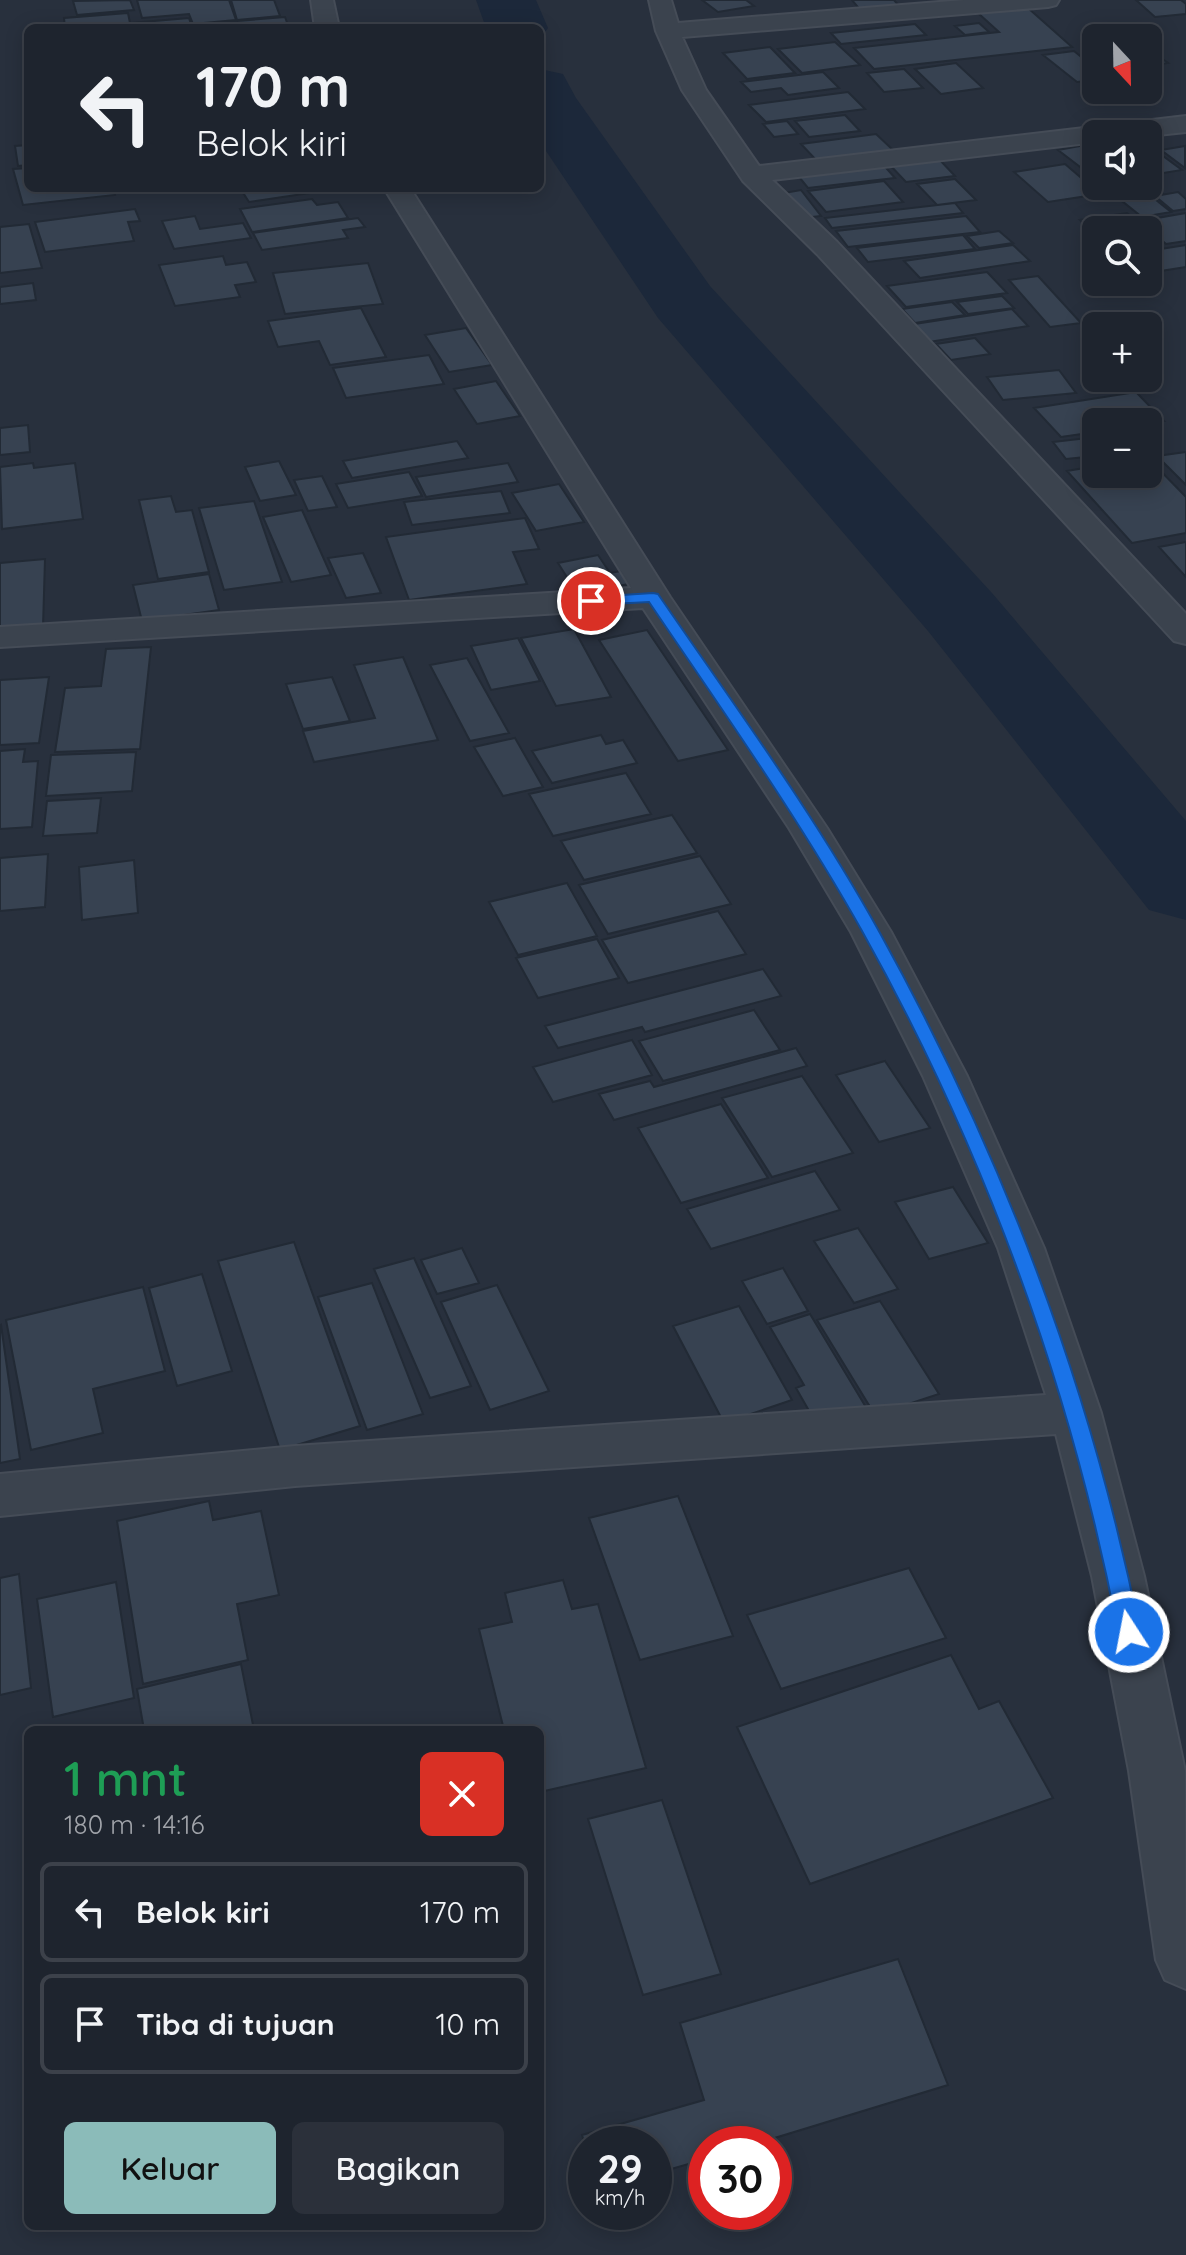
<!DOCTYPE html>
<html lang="id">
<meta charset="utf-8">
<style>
:root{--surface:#1e242e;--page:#2b303a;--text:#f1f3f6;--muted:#a1a4aa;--line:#3c414a;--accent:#8bbbb9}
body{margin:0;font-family:Quicksand,sans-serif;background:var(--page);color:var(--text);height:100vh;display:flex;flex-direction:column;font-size:30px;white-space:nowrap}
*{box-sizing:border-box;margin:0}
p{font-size:26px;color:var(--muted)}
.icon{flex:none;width:44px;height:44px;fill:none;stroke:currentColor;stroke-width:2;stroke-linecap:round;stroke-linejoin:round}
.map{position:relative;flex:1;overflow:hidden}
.drawer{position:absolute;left:24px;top:1726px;width:520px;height:504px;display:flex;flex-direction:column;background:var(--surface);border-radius:12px;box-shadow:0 4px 20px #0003,0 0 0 2px var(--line)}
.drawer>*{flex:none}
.banner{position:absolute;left:24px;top:24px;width:520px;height:168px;border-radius:12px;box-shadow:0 4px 20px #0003,0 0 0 2px var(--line);background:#1e242e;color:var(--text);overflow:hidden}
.needle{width:52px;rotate:158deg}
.controls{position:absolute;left:1082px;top:24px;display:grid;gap:16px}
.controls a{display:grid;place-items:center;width:80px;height:80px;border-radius:12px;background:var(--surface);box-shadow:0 4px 20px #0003,0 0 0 2px var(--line);font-size:40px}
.speed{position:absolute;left:568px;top:2126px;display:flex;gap:16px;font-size:40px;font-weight:700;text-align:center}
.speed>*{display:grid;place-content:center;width:104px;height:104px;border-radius:50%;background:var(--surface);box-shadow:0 4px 20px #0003,0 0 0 2px var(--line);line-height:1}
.speed small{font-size:20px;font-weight:400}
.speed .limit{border:12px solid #d22;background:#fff;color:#111}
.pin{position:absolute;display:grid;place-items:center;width:68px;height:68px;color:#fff;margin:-34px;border:4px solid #fff;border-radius:50%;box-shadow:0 2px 8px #0007}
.me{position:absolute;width:88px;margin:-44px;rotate:349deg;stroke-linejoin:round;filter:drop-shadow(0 0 6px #0008)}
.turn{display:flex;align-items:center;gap:28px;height:168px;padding:0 40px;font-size:36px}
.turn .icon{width:104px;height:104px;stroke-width:2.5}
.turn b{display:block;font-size:56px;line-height:68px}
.round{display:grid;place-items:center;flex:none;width:84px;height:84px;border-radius:12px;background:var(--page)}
.headline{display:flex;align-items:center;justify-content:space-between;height:136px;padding:0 40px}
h1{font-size:48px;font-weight:600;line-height:60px;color:#1e9e55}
.primary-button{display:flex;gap:16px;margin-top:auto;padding:16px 40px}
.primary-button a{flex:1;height:92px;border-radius:12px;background:var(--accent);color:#111;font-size:32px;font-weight:600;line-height:92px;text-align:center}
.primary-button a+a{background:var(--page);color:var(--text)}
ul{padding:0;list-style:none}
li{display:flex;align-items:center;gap:24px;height:100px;margin:0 16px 12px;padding:0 24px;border:4px solid var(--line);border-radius:12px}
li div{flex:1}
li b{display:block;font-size:30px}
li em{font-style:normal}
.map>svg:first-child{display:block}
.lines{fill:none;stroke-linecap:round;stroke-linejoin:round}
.river{fill:#1c283a;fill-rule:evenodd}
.building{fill:#374251;stroke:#222a35;stroke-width:2}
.minor-casing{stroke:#454c57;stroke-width:4}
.minor{fill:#3b434e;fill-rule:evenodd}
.route{fill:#1a73e8;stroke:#114b97;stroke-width:2}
</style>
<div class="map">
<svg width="1186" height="2255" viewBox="0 0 1186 2255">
<rect width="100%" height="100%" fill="#28303d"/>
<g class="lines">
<path class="river" d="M 476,0 L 536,0 L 548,28 L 540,39 L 540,28 L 486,28 Z
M 540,69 L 563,74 L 576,98 L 710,286 L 992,593 L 1186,821 L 1186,920 L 1149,910 L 928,631 L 658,318 L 540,142 Z"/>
</g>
<path class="building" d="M 130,0 L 134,10 L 77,15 L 73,1 Z
M 137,0 L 229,0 L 236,20 L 193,24 L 189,14 L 142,18 Z
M 231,0 L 274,0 L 280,16 L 237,20 Z
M 702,0 L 746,0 L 754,6 L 718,12 Z
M 852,0 L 894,0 L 900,7 L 861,11 Z
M 1136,0 L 1181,0 L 1186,4 L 1186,14 L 1155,17 Z
M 1028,8 L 1072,47 L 874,69 L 854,48 L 999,32 L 978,13 Z
M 128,13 L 131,28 L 65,28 L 64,18 Z
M 285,17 L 289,28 L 215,28 L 213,23 Z
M 189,18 L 191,24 L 212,23 L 213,28 L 132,28 L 131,23 Z
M 979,23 L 989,32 L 965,35 L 955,26 Z
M 915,24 L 926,35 L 841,44 L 831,33 Z
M 835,42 L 860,65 L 802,73 L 778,49 Z
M 770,47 L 795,73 L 747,79 L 723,53 Z
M 1148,49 L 1168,63 L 1148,66 Z
M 1074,51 L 1096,69 L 1096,80 L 1077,82 L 1043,55 Z
M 956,63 L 983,88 L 941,94 L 915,69 Z
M 904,69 L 923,88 L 884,92 L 867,73 Z
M 823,72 L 839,88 L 788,95 L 781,88 L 751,92 L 741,82 Z
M 848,92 L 865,109 L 766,122 L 749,105 Z
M 845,115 L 860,131 L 809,137 L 795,121 Z
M 787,121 L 798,134 L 774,137 L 763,124 Z
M 876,134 L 893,150 L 817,161 L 801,144 Z
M 1096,143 L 1096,172 L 1088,173 L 1058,150 Z
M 28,145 L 28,165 L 18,166 L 15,146 Z
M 1148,145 L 1182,170 L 1151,175 L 1148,173 Z
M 1185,146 L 1185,168 L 1161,150 Z
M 937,157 L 955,176 L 906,182 L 888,163 Z
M 881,162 L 895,178 L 808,188 L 795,172 Z
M 1065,164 L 1100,194 L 1048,202 L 1014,172 Z
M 28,168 L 28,188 L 113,188 L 115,195 L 23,205 L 13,169 Z
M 955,179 L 976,200 L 937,205 L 917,184 Z
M 884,181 L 903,202 L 826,212 L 808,191 Z
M 1148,182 L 1162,193 L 1120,201 L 1102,186 L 1148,186 Z
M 240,188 L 329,188 L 330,190 L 249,202 Z
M 801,190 L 821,216 L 803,218 L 784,193 Z
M 1178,192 L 1186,199 L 1186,209 L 1173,211 L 1155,196 Z
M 1151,196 L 1171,212 L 1142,217 L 1122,201 Z
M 312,199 L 317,205 L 338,202 L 348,218 L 252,232 L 240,209 Z
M 955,203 L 963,213 L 832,228 L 825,218 Z
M 135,209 L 140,221 L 128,222 L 134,241 L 45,252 L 35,222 Z
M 1127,213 L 1147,230 L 1096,230 L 1096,234 L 1080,220 Z
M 1186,213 L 1186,241 L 1166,244 L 1140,221 Z
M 195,216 L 200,229 L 243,223 L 251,238 L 174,249 L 162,221 Z
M 966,216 L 980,232 L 848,247 L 836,231 Z
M 358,218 L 365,227 L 343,230 L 348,238 L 262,250 L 253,233 Z
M 29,224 L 42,268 L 0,273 L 0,227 Z
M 999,231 L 1013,243 L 979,248 L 967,236 Z
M 963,235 L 975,249 L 868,262 L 857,248 Z
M 1013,245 L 1030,261 L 920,278 L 904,261 Z
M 1186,245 L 1186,267 L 1148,273 L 1148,251 Z
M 223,256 L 226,265 L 247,262 L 256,282 L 235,285 L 240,297 L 175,306 L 159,265 Z
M 368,263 L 383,304 L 285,314 L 273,273 Z
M 987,272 L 1007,293 L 906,307 L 887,286 Z
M 1038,276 L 1081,323 L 1050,327 L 1009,280 Z
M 33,283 L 36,300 L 0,304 L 0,287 Z
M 1002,296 L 1014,308 L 968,314 L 957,302 Z
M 952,302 L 965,315 L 915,323 L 902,309 Z
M 361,308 L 386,357 L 330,365 L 319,341 L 278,347 L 268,321 Z
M 1012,309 L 1028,326 L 923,343 L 908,325 Z
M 466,328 L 492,365 L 449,372 L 425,335 Z
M 975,338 L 990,354 L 951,360 L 936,344 Z
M 429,355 L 444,384 L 346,398 L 333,368 Z
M 1059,370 L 1076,393 L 1003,400 L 987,377 Z
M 496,381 L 520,416 L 477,424 L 454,389 Z
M 1136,392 L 1164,421 L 1096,422 L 1096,432 L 1061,437 L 1034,408 Z
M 28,425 L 30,452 L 0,455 L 0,428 Z
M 1096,437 L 1096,456 L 1066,459 L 1053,442 Z
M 457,441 L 468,458 L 352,478 L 343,461 Z
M 1186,452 L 1186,485 L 1157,456 Z
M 1148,458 L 1186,497 L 1186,533 L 1132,543 L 1067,471 L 1096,466 L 1096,474 L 1148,474 Z
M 279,461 L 296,495 L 260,501 L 245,467 Z
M 33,463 L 34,468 L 75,463 L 83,519 L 2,529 L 0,467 Z
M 508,463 L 518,482 L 426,497 L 416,477 Z
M 409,472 L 422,496 L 348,508 L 336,484 Z
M 322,476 L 337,507 L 308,511 L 294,480 Z
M 559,484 L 584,522 L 536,531 L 512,493 Z
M 501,491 L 510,513 L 412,525 L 404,502 Z
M 171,496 L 176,512 L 192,510 L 209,572 L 158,579 L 139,500 Z
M 254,501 L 282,582 L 224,590 L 199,508 Z
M 302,510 L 331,575 L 291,582 L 263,517 Z
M 525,518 L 539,549 L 513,552 L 527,584 L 409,600 L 386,537 Z
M 1186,542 L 1186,577 L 1159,547 Z
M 363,553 L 381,593 L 346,598 L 328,558 Z
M 598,555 L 610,573 L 621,571 L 629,584 L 577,593 L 558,563 Z
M 45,559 L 43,627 L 0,631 L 0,563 Z
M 209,574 L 219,610 L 142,621 L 133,585 Z
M 574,629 L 611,697 L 556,706 L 521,638 Z
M 647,630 L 728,750 L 678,761 L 599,640 Z
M 518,638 L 540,681 L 491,690 L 471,646 Z
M 151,647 L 140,749 L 55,752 L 65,688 L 101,686 L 106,649 Z
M 403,657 L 438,740 L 314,762 L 303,731 L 375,718 L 354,665 Z
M 467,658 L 509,733 L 470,741 L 430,665 Z
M 49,677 L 39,743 L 0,745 L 0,680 Z
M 332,677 L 350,721 L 303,729 L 286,684 Z
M 601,735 L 606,744 L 623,740 L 637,763 L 552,783 L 532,751 Z
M 515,738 L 543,787 L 503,796 L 474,747 Z
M 25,749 L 23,762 L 38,761 L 32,827 L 0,829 L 0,751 Z
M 136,752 L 132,791 L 46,796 L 51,755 Z
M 626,773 L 651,814 L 553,836 L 529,794 Z
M 101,798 L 97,833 L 43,836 L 47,801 Z
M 672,815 L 697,853 L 584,880 L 561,841 Z
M 48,854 L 45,907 L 0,911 L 0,858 Z
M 700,856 L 731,904 L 608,934 L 579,885 Z
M 134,860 L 138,913 L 82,920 L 79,867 Z
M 567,883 L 597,936 L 518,955 L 489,902 Z
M 718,911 L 746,954 L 628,983 L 602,940 Z
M 597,939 L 619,978 L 538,998 L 516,958 Z
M 763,969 L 781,996 L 645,1032 L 642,1027 L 558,1048 L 545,1026 Z
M 754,1010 L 780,1050 L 663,1081 L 639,1041 Z
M 632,1040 L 652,1075 L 553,1102 L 533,1067 Z
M 796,1048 L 807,1066 L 614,1120 L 599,1094 L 650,1081 L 654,1087 Z
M 885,1061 L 930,1128 L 879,1142 L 836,1075 Z
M 802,1076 L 853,1153 L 772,1177 L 722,1098 Z
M 721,1104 L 768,1178 L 681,1203 L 638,1128 Z
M 815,1171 L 840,1210 L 711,1249 L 687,1209 Z
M 953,1187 L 988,1243 L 929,1259 L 895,1202 Z
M 858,1228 L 898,1289 L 854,1303 L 814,1241 Z
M 294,1242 L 360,1426 L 280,1450 L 218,1261 Z
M 462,1248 L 479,1283 L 437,1294 L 421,1260 Z
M 414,1258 L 471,1386 L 430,1398 L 374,1269 Z
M 783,1268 L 808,1311 L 767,1324 L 742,1281 Z
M 202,1274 L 232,1371 L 177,1386 L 149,1288 Z
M 372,1283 L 423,1414 L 367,1430 L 318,1297 Z
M 497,1285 L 549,1391 L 490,1410 L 441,1302 Z
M 143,1287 L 165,1371 L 93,1389 L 103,1433 L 31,1450 L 6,1320 Z
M 880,1301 L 939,1394 L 875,1415 L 817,1320 Z
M 739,1306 L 792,1400 L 724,1423 L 673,1326 Z
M 810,1314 L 870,1414 L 820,1430 L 796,1388 L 804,1385 L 770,1327 Z
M 1,1325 L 20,1459 L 0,1463 L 0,1326 Z
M 678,1496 L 733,1636 L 640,1660 L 589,1518 Z
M 209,1501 L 213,1520 L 261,1511 L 279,1595 L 237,1604 L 248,1660 L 143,1684 L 117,1521 Z
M 909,1568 L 946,1638 L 781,1689 L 747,1615 Z
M 19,1574 L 31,1688 L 0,1695 L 0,1578 Z
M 563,1580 L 572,1609 L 598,1604 L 646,1768 L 540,1792 L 540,1730 L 504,1730 L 479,1629 L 512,1622 L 505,1593 Z
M 116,1582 L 134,1698 L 53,1717 L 37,1599 Z
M 951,1655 L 979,1709 L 999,1701 L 1053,1798 L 810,1884 L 737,1727 Z
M 241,1664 L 254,1730 L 144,1730 L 137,1689 Z
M 662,1800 L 721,1974 L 643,1995 L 588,1819 Z
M 898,1959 L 948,2085 L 755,2144 L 706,2144 L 706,2159 L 654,2174 L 654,2144 L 586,2144 L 586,2149 L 582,2135 L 704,2100 L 680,2023 Z"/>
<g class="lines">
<defs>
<path id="minor" d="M 311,0 L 333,0 L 339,28 L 315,28 Z
M 649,0 L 671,0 L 678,23 L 964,0 L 1059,0 L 1056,5 L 1048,7 L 682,37 L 706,90 L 759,166 L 1186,116 L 1186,132 L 1148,136 L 1096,134 L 1096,142 L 772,180 L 837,242 L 1186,614 L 1186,644 L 1174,641 L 817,254 L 743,181 L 682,90 L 656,31 Z
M 384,188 L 410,188 L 670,597 L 827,828 L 891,932 L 967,1076 L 1044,1248 L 1101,1413 L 1144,1576 L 1185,1771 L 1186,1989 L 1165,1980 L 1156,1960 L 1129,1771 L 1092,1576 L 1056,1434 L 295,1486 L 0,1516 L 0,1474 L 295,1446 L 1046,1395 L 998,1248 L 923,1076 L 851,932 L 789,828 L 643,608 L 0,647 L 0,627 L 631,588 Z"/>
</defs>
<use href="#minor" class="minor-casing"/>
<use href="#minor" class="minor"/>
</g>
<path class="route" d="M 653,593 L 658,594 C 734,705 815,815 880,933 C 1001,1152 1091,1386 1140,1632 L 1137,1639 L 1129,1642 L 1122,1639 L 1118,1632 C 1071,1387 984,1149 862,931 C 798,817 722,710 649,602 L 591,605 L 584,601 L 591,597 Z"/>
</svg>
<div class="controls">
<a><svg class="needle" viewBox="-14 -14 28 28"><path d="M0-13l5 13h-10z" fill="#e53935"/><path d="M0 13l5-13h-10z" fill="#a1a4aa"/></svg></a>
<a><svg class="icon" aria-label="sound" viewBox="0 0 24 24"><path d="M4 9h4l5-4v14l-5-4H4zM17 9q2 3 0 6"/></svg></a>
<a><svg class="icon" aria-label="search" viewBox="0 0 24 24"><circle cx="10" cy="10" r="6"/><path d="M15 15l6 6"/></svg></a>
<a>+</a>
<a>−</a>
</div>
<div class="speed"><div>29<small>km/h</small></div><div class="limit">30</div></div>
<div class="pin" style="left:591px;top:601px;background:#d93025"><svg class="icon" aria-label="arrive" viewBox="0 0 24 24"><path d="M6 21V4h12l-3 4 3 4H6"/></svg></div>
<svg class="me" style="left:1129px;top:1632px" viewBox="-20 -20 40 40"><circle r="17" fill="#1a73e8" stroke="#fff" stroke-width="3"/><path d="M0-11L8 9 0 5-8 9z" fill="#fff"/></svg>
<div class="banner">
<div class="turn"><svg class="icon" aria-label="left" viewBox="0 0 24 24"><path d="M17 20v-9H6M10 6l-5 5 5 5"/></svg><div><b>170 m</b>Belok kiri</div></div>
</div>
<section class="drawer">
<div class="headline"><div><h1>1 mnt</h1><p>180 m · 14:16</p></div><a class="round" style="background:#d93025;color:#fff"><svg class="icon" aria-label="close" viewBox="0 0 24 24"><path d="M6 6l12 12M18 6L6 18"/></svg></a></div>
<ul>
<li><svg class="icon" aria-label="left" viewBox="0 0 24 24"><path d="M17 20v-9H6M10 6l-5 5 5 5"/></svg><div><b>Belok kiri</b></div><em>170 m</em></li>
<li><svg class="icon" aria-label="arrive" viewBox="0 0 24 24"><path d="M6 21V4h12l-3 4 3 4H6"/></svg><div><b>Tiba di tujuan</b></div><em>10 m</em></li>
</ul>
<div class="primary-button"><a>Keluar</a><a>Bagikan</a></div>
</section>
</div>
